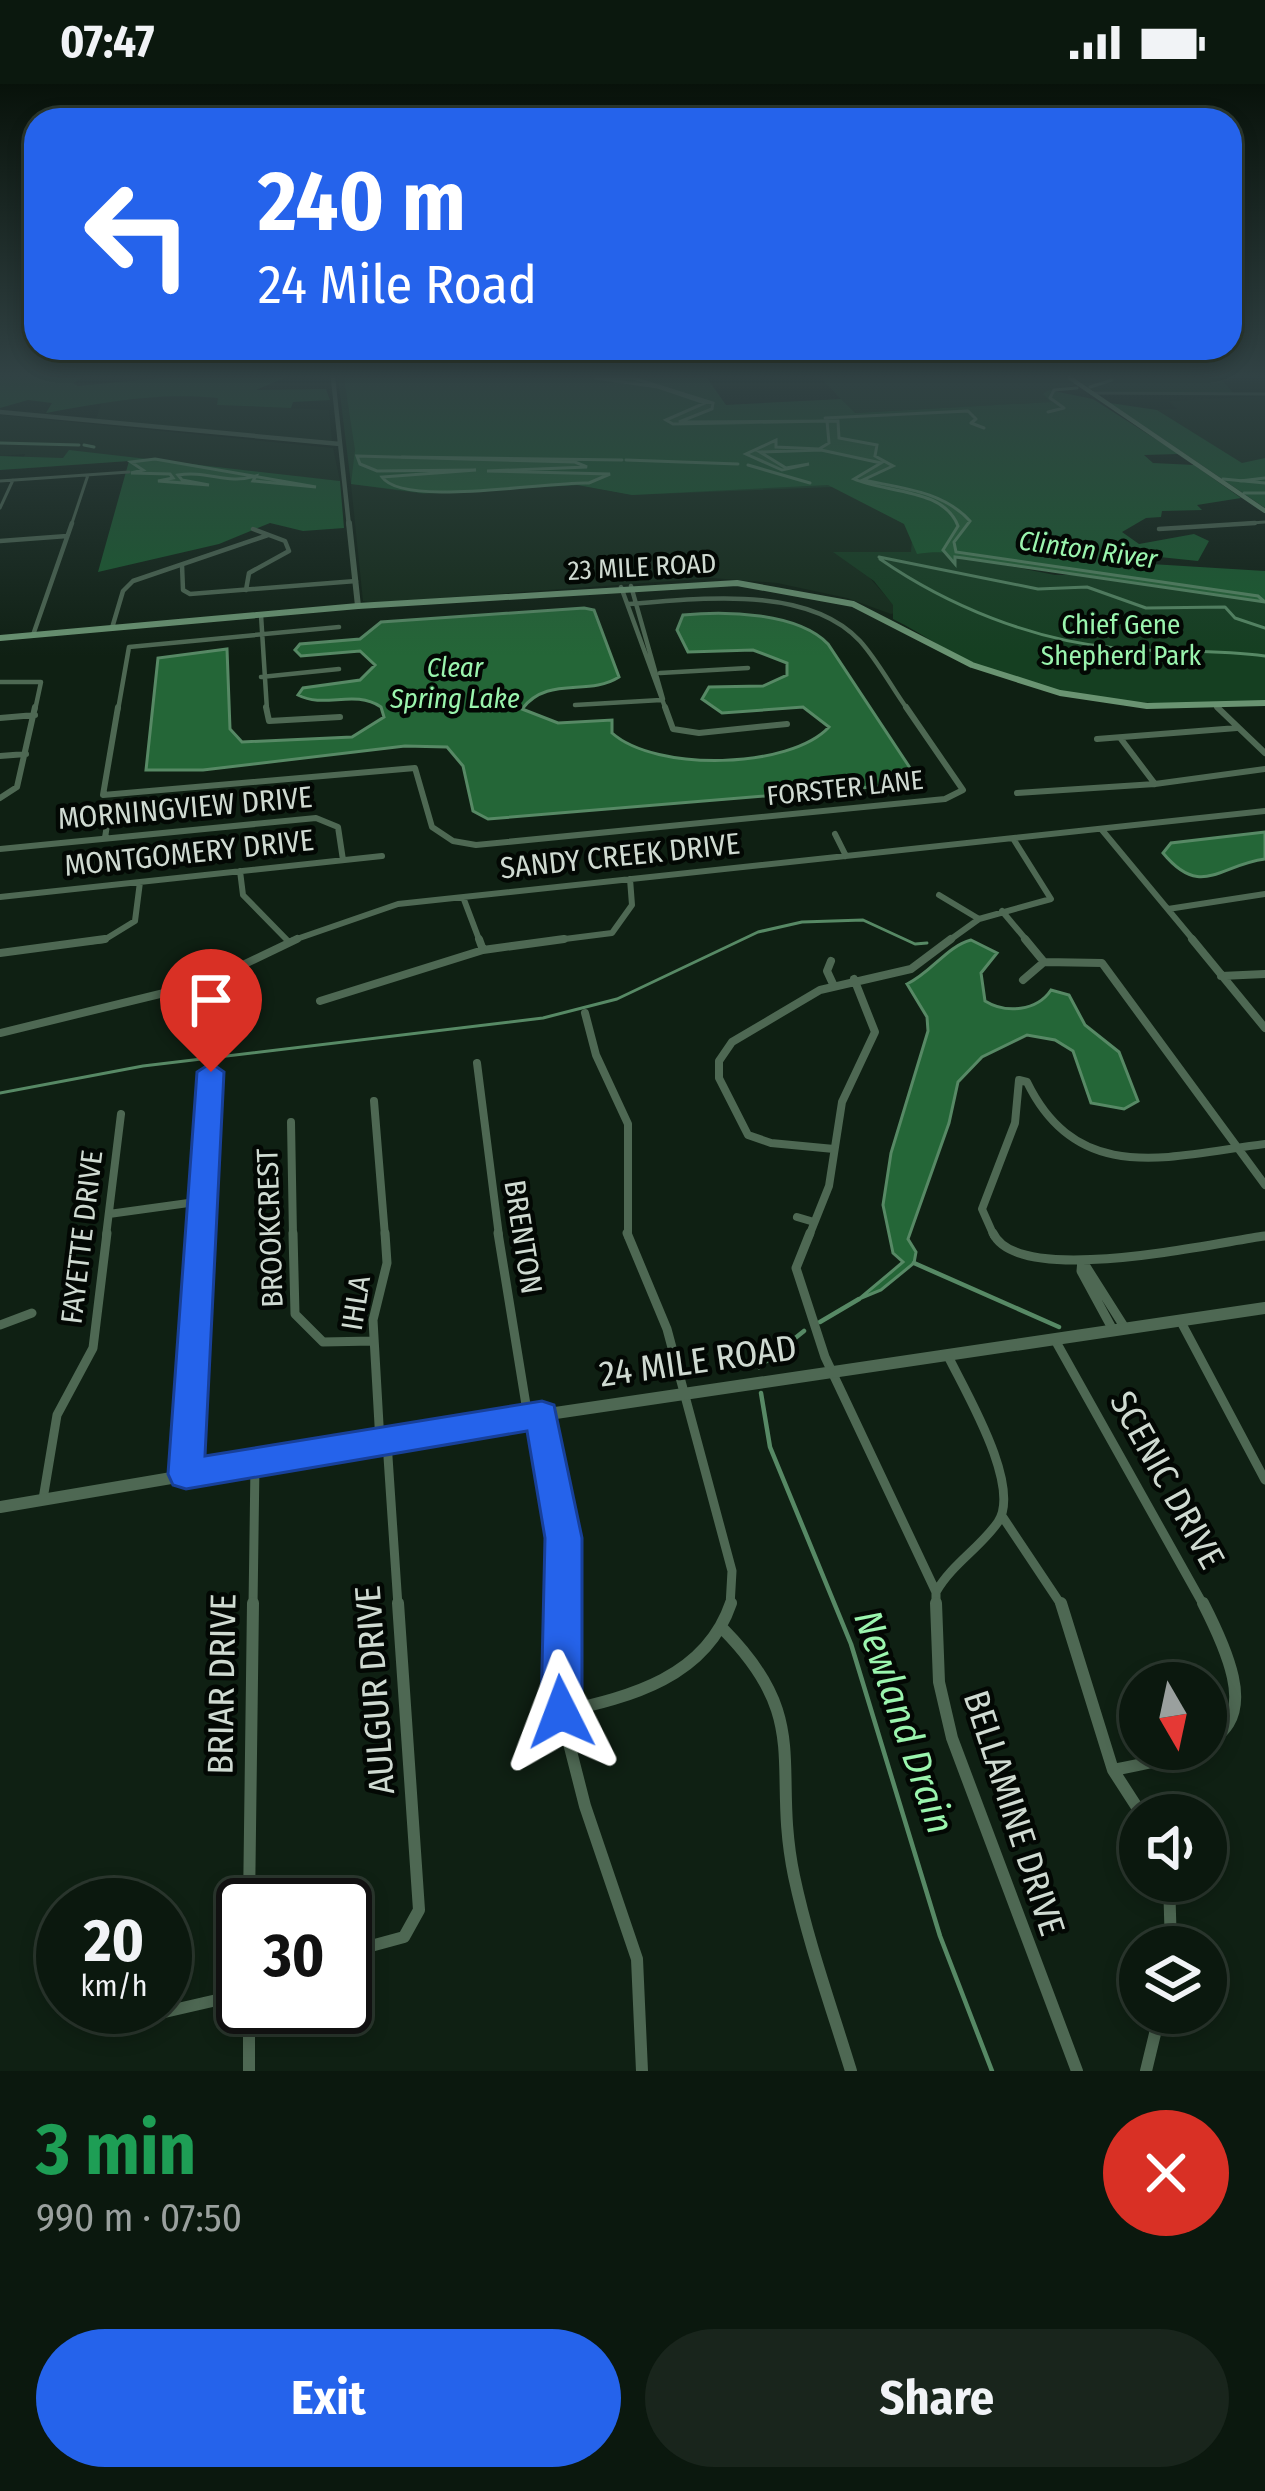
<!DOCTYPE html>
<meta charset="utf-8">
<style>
:root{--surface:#0b180e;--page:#19251c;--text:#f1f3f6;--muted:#9aa09e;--line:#2b372e;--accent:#2563eb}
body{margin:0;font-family:"Fira Sans Condensed",sans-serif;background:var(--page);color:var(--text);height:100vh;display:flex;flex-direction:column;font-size:45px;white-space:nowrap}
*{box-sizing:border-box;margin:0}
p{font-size:39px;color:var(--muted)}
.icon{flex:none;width:66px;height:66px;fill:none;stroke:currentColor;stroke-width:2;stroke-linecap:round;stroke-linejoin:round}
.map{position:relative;height:1987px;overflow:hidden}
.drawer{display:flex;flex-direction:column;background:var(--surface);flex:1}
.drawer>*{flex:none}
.guide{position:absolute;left:24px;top:24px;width:1218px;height:252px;border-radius:36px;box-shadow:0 6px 18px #0003,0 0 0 3px var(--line);background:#2563eb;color:#fff;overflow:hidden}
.needle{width:78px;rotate:171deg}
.controls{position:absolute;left:1119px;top:1578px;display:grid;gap:24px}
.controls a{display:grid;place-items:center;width:108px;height:108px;border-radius:50%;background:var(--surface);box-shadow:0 6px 18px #0003,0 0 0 3px var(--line);font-size:60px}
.speed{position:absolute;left:36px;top:1794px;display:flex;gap:24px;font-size:60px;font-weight:700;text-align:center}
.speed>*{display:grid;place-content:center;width:156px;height:156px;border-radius:50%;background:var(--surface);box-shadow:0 6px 18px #0003,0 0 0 3px var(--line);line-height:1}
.speed small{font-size:30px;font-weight:400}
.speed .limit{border:6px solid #111;border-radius:18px;background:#fff;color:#111}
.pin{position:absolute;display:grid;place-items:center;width:102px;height:102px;color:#fff;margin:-123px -51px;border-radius:50% 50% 50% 0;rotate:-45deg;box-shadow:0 0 12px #0007}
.pin .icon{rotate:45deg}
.me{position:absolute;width:132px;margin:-66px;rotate:357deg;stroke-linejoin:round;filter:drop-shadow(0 0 9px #0008)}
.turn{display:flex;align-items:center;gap:42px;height:252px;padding:0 36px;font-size:54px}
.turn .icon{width:156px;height:156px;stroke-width:2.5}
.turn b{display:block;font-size:84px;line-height:102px}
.round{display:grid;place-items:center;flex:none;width:126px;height:126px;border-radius:63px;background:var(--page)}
.head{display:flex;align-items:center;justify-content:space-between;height:204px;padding:0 36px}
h1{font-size:72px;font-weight:700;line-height:90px;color:#1e9e55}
.cta{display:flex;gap:24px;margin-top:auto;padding:24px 36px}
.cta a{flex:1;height:138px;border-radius:72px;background:var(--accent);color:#fff;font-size:48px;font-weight:700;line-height:138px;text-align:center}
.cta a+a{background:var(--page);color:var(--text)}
.status{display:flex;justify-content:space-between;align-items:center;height:84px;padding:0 60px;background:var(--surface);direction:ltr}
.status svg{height:33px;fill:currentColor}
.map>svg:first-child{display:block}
.built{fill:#142b19}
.green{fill:#153f21}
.forest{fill:#195d2e}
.water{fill:#246637;stroke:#578965;stroke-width:3}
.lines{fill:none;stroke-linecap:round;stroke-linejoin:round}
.stream-far1{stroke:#578965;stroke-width:3}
.stream{stroke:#578965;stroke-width:4.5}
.minor-far5{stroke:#4e6853;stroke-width:3}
.minor-far4{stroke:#4e6853;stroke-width:4.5}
.minor-far3{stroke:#4e6853;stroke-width:6}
.minor-far2{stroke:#4e6853;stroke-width:8}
.minor-far1{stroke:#4e6853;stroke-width:9}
.minor{stroke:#4e6853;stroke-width:12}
.tertiary-far2{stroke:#4e6853;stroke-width:4.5}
.tertiary-far1{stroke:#4e6853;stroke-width:6}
.tertiary{stroke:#4e6853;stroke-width:12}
.secondary-far1{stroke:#6a9472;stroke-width:4.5}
.secondary{stroke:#6a9472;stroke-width:6}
.route{fill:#2563eb;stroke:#184099;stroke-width:3}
.labels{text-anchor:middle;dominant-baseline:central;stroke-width:9;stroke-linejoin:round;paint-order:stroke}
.far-water-label{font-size:27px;font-style:italic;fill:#9bf5ae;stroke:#030804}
.far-street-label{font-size:27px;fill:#cfdad1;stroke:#030804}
.far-park-label{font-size:27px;fill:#9af4ae;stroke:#030804}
.street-label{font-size:30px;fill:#cfdad1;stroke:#030804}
.near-street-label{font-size:36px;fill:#cfdad1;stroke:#030804}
.near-water-label{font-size:39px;font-style:italic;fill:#9bf5ae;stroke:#030804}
</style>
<div class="status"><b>07:47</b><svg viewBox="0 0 49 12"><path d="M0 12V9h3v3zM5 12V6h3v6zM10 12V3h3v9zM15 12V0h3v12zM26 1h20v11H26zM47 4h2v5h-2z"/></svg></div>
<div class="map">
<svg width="1265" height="1987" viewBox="0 0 1265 1987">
<rect width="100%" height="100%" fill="#0f2013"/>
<path class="built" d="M 181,310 L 218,314 L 218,321 L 329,326 L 332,357 L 96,335 L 103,315 Z
M 1265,312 L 1265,374 L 1242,380 L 1157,326 L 1177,325 L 1169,317 Z
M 0,331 L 333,364 L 340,397 L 130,377 L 19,385 L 25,370 L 0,372 Z
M 351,400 L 577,401 L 632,411 L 832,400 L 893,419 L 938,480 L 861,484 L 900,528 L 891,530 L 847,514 L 777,499 L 712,494 L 374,519 L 363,517 Z"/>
<path class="green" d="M 338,294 L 643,294 L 955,434 L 943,466 L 948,470 L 1055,491 L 1100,491 L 1265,518 L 1265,618 C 1172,622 1069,623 982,584 C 951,570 923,550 893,535 L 893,521 L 874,497 L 833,468 L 911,468 L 913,443 L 833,403 L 632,411 L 581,401 L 424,410 L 351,400 Z
M 821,294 L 1066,294 L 1076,301 L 1044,310 L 1053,318 L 854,329 Z
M 1075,294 L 1220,294 L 1233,309 L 1094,307 Z"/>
<path class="forest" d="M 0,294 L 82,294 L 73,299 L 78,302 L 161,294 L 284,294 L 256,306 L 326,305 L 330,316 L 293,318 L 291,324 L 217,321 L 218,314 C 158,308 105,318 46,329 L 52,319 L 28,316 L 0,324 Z
M 344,294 L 707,294 L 726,321 L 841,315 L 855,329 L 1051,318 L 1043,310 L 1049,306 L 1093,315 L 1179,370 L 1144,371 L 1153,379 L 1194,381 L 1241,414 L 1197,421 L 1202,426 L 1162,427 L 1161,433 L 1146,434 L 1122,448 L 1139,460 L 1194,450 L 1209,457 L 1198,477 L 1121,469 L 1102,477 L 1265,487 L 1265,517 C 1189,503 1112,495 1035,485 C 994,479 957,463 917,470 L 904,440 L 828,401 L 632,411 L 577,401 L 424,409 L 351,400 L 355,366 Z
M 1110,319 L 1157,326 L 1242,379 L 1265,374 L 1265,424 Z
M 69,366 L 340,397 L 344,444 L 303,447 L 270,439 L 219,460 L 98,488 L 129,377 L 0,386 L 0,372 L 63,374 Z"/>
<path class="water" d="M 595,294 L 633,294 L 713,319 L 712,325 L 679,338 L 838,337 L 839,354 L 877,361 L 875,372 L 893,382 L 863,396 C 901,404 943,407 970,437 L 954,458 L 956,468 L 1258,512 L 1265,518 L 963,474 L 955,473 L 955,480 L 943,466 L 958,442 C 944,404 885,409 854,395 L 881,379 L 821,366 L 760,368 L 786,384 L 809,380 L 782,386 L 746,370 L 776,356 L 776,363 L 819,365 L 829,359 L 827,337 L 673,340 L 666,336 L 705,319 L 658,303 Z
M 357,372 L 575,378 L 587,383 L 487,387 L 610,390 L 589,399 C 549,397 403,424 382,393 L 476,386 L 377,387 L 360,380 Z
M 155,375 L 316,403 L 253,397 L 256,392 C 227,401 207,386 178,391 L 182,396 L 209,401 L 158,397 L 173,394 L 170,390 L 131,389 L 143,386 L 131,378 Z
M 584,524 L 594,526 L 619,593 C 588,613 548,591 522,625 L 558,639 L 612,636 L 612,649 C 656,688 790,685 829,643 L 803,623 L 722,629 L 702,615 L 709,603 L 763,602 L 787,591 L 787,579 L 753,566 L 688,568 L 677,546 L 683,531 C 725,527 797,528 828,560 L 920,699 L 488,735 L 473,727 L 463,682 L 447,663 L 405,662 L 203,686 L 146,686 L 158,574 L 227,565 L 230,645 L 242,658 L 352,653 L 384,633 L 381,623 C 354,605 325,625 298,611 L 303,604 L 360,596 L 375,581 L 360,567 L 301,572 L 295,566 L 300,560 L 360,555 L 381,538 Z
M 1265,748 L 1265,775 C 1219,781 1201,815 1163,769 L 1171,759 Z
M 971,856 L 997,869 L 981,889 L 985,917 C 1006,930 1037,927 1051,906 L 1069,911 L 1085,941 L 1119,968 L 1138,1017 L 1124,1025 L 1091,1019 L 1073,967 L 1055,956 L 1027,951 L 982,973 L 958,998 L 949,1039 L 908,1155 L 916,1168 L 914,1179 L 881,1206 L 859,1215 L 903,1178 L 893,1169 L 883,1121 L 891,1069 L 928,947 L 927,933 L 907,900 C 931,889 947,862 971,856 Z"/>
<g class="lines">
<path class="stream-far1" d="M 1090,303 L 1112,296
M 1048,328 L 1064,324 L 1050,314 L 1054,306 L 1077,304
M 825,334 L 968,327 L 976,335 L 971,339 L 984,344
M 0,359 L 79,361
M 84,361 L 94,363
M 402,373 L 622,376
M 626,376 L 738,380
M 748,381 L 810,399
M 1223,395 L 1265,399
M 1240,397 L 1265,394
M 1244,409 L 1265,409
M 879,473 L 1038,505 L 1087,503 L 1146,524 L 1225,523 L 1235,534 L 1265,544
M 880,475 C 948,522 1032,556 1115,564 C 1165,569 1215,565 1265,572
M 0,1009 L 143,982 L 543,934 L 617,915 L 758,848 L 802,838 L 863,836 L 915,860 L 927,859"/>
<path class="stream" d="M 914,1179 L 1059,1243
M 820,1238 L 859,1215
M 759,1283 L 804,1247
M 761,1309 L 770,1363 L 851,1560 L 940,1852 L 992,1987"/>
<path class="minor-far5" d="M 1091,309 L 1265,310
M 0,397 L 129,388
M 0,424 L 13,396
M 71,442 L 88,391
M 1210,442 L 1265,438"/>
<path class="minor-far4" d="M 1159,445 L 1255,439
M 0,457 L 67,452
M 182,481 L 183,506 L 190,510 L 356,497
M 631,502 L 663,615
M 621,503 L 666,626
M 246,506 L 249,489 L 289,467 L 285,457 L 253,445
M 629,520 C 698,515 807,500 860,557 C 878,577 892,604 908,626
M 261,531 L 267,626
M 112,544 L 123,507 L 133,497 L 268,451
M 33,551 L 72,439
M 660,589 L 748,584
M 261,593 L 339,585
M 0,598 L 41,598 L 35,626
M 575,621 L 661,616
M 1215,621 L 1220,626
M 118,626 L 129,563 L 339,543"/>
<path class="minor-far3" d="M 118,623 L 103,711 L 415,684 L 432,743 L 453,757 L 476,761 L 945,715 L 963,706 L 906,623
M 266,623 L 269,637 L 340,633
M 665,623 L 673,645 L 699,649 L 787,640
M 1217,623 L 1265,669
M 0,634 L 35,631
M 1097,655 L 1237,644
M 1121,655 L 1155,700
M 0,672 L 26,670
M 1017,709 L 1155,700 L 1265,685
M 0,714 L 17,703 L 35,623
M 1102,746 L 1195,858
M 835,750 L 846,772
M 105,754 L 108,734
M 0,765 L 316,734 L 338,743 L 343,776
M 240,787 L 243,811 L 289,858
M 939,811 L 979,835
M 0,813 L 382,772
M 463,813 L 480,858
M 1168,825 L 1265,810
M 1002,827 L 1028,858
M 85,858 L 104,856 L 135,837 L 140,798
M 288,858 L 398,820 L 1265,727
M 541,858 L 612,849 L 632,821 L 630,795
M 947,858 L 979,835 L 1051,815 L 1014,756"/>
<path class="minor-far2" d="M 479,855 L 483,866
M 1025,855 L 1044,878
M 1192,855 L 1265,944
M 0,869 L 105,855
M 831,877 L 827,887 L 833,900
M 1221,892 L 1265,890
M 1023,896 L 1044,878 L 1102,879 L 1265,1101
M 320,917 L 483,866 L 564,855
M 585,929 L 596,971 L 628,1040 L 628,1152
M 0,949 L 205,899 L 297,855
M 477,979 L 499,1152
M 374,1017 L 385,1152
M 291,1038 L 293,1152
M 834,1065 L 771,1059 L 748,1051 L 719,994 L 719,977 L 732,958 L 820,906 L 911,885 L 951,855
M 109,1130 L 203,1117
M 797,1133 L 814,1138
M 106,1152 L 121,1030
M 201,1152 L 212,978
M 809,1152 L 829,1102 L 842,1018 L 875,948 L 854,895
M 994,1152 L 982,1125 L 1015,1039 L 1019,996 L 1027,998 C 1078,1103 1170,1072 1265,1060"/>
<path class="minor-far1" d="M 293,1149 L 295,1230 L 323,1258 L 373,1257
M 498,1149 L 528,1333
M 627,1149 L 667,1245 L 732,1487 L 730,1522
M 810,1149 L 796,1184 L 825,1273 L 936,1508 L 936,1522
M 993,1149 C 1018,1204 1212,1159 1265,1152
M 1181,1238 L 1265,1396
M 0,1241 L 32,1229
M 1113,1246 L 1081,1187 L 1082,1176 L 1125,1244
M 1055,1256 L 1204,1522
M 542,1331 L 564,1454 L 561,1522
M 380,1358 L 373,1236 L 387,1179 L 385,1149
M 387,1358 L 398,1522
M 186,1390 L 201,1149
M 43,1415 L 57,1331 L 93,1264 L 107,1149
M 1002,1432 L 1062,1522
M 936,1508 C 952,1480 980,1464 998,1438 C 1022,1402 965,1307 948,1272
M 253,1522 L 255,1380"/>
<path class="minor" d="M 561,1519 L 561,1628 L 585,1722 L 637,1875 L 642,1987
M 936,1519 L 939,1598 L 952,1654 L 1077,1987
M 1061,1519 L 1113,1686 L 1142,1731
M 723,1545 C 814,1637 771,1681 794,1792 C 808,1858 831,1922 851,1987
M 561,1628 C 631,1613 706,1593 731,1519
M 1113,1686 C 1239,1663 1265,1640 1203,1519
M 1169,1797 L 1171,1863
M 249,1821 L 253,1519
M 345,1869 L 404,1853 L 419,1826 L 398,1519
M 249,1923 L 249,1987
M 108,1941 L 243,1910
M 1146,1987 L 1160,1929"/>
<path class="tertiary-far2" d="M 333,294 L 349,442
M 0,328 L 340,360"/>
<path class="tertiary-far1" d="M 349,439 L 358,522"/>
<path class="tertiary" d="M 0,1423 L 542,1331 L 1265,1224"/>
<path class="secondary-far1" d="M 1070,294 L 1265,427"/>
<path class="secondary" d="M 0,554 L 358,522 L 737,499 L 853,520 L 972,581 L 1060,609 L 1147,622 L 1265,619"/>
</g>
<linearGradient id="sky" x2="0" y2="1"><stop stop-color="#08120a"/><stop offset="0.51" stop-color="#314244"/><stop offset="1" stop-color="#314244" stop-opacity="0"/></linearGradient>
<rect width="1265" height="572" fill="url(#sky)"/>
<path class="route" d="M 211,979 L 224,988 L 205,1372 L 542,1317 L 554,1321 L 582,1454 L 582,1628 L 576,1642 L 561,1648 L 547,1642 L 541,1628 L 545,1454 L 527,1347 L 186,1405 L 173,1401 L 168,1390 L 197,988 Z"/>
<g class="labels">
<g class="far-water-label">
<text transform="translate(1088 466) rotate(8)">Clinton River</text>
<text x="455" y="584">Clear<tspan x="455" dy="31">Spring Lake</tspan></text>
</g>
<g class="far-street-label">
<text transform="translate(642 483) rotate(-3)">23 MILE ROAD</text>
<text transform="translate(845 704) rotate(-6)">FORSTER LANE</text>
</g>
<g class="far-park-label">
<text x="1121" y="541">Chief Gene<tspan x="1121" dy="31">Shepherd Park</tspan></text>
</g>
<g class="street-label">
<text transform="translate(185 724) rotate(-5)">MORNINGVIEW DRIVE</text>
<text transform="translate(189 769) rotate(-6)">MONTGOMERY DRIVE</text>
<text transform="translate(620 772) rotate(-6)">SANDY CREEK DRIVE</text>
<text transform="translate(270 1144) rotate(-92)">BROOKCREST</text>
<text transform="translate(82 1153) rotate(-83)">FAYETTE DRIVE</text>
<text transform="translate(523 1153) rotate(81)">BRENTON</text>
<text transform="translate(356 1219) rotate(-81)">IHLA</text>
</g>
<g class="near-street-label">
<text transform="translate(698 1277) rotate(-8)">24 MILE ROAD</text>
<text transform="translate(1167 1396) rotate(61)">SCENIC DRIVE</text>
<text transform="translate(222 1600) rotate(-89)">BRIAR DRIVE</text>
<text transform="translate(375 1606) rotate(-94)">AULGUR DRIVE</text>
<text transform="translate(1014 1729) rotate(72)">BELLAMINE DRIVE</text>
</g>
<g class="near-water-label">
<text transform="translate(904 1638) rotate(71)">Newland Drain</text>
</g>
</g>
</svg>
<div class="controls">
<a><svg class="needle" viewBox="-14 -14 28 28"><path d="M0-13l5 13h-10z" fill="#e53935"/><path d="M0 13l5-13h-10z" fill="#9aa09e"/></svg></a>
<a><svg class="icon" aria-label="sound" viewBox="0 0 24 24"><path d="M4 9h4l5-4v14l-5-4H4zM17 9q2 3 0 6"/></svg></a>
<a><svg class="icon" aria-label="layers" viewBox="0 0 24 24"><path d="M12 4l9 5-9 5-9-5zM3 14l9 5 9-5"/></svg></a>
</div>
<div class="speed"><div>20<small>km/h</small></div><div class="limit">30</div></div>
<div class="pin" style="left:211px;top:988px;background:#d93025"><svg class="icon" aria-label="arrive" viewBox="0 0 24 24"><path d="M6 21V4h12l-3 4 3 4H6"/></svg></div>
<svg class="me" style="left:561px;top:1628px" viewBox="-20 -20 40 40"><path d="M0-17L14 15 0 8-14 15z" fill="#2563eb" stroke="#fff" stroke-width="4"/></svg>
<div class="guide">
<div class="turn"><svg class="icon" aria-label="left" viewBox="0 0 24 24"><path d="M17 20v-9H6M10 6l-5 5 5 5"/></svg><div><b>240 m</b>24 Mile Road</div></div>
</div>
</div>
<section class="drawer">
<div class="head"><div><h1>3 min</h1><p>990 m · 07:50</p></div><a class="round" style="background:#d93025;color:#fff"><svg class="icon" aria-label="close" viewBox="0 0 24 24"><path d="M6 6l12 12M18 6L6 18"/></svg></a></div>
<div class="cta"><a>Exit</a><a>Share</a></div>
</section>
